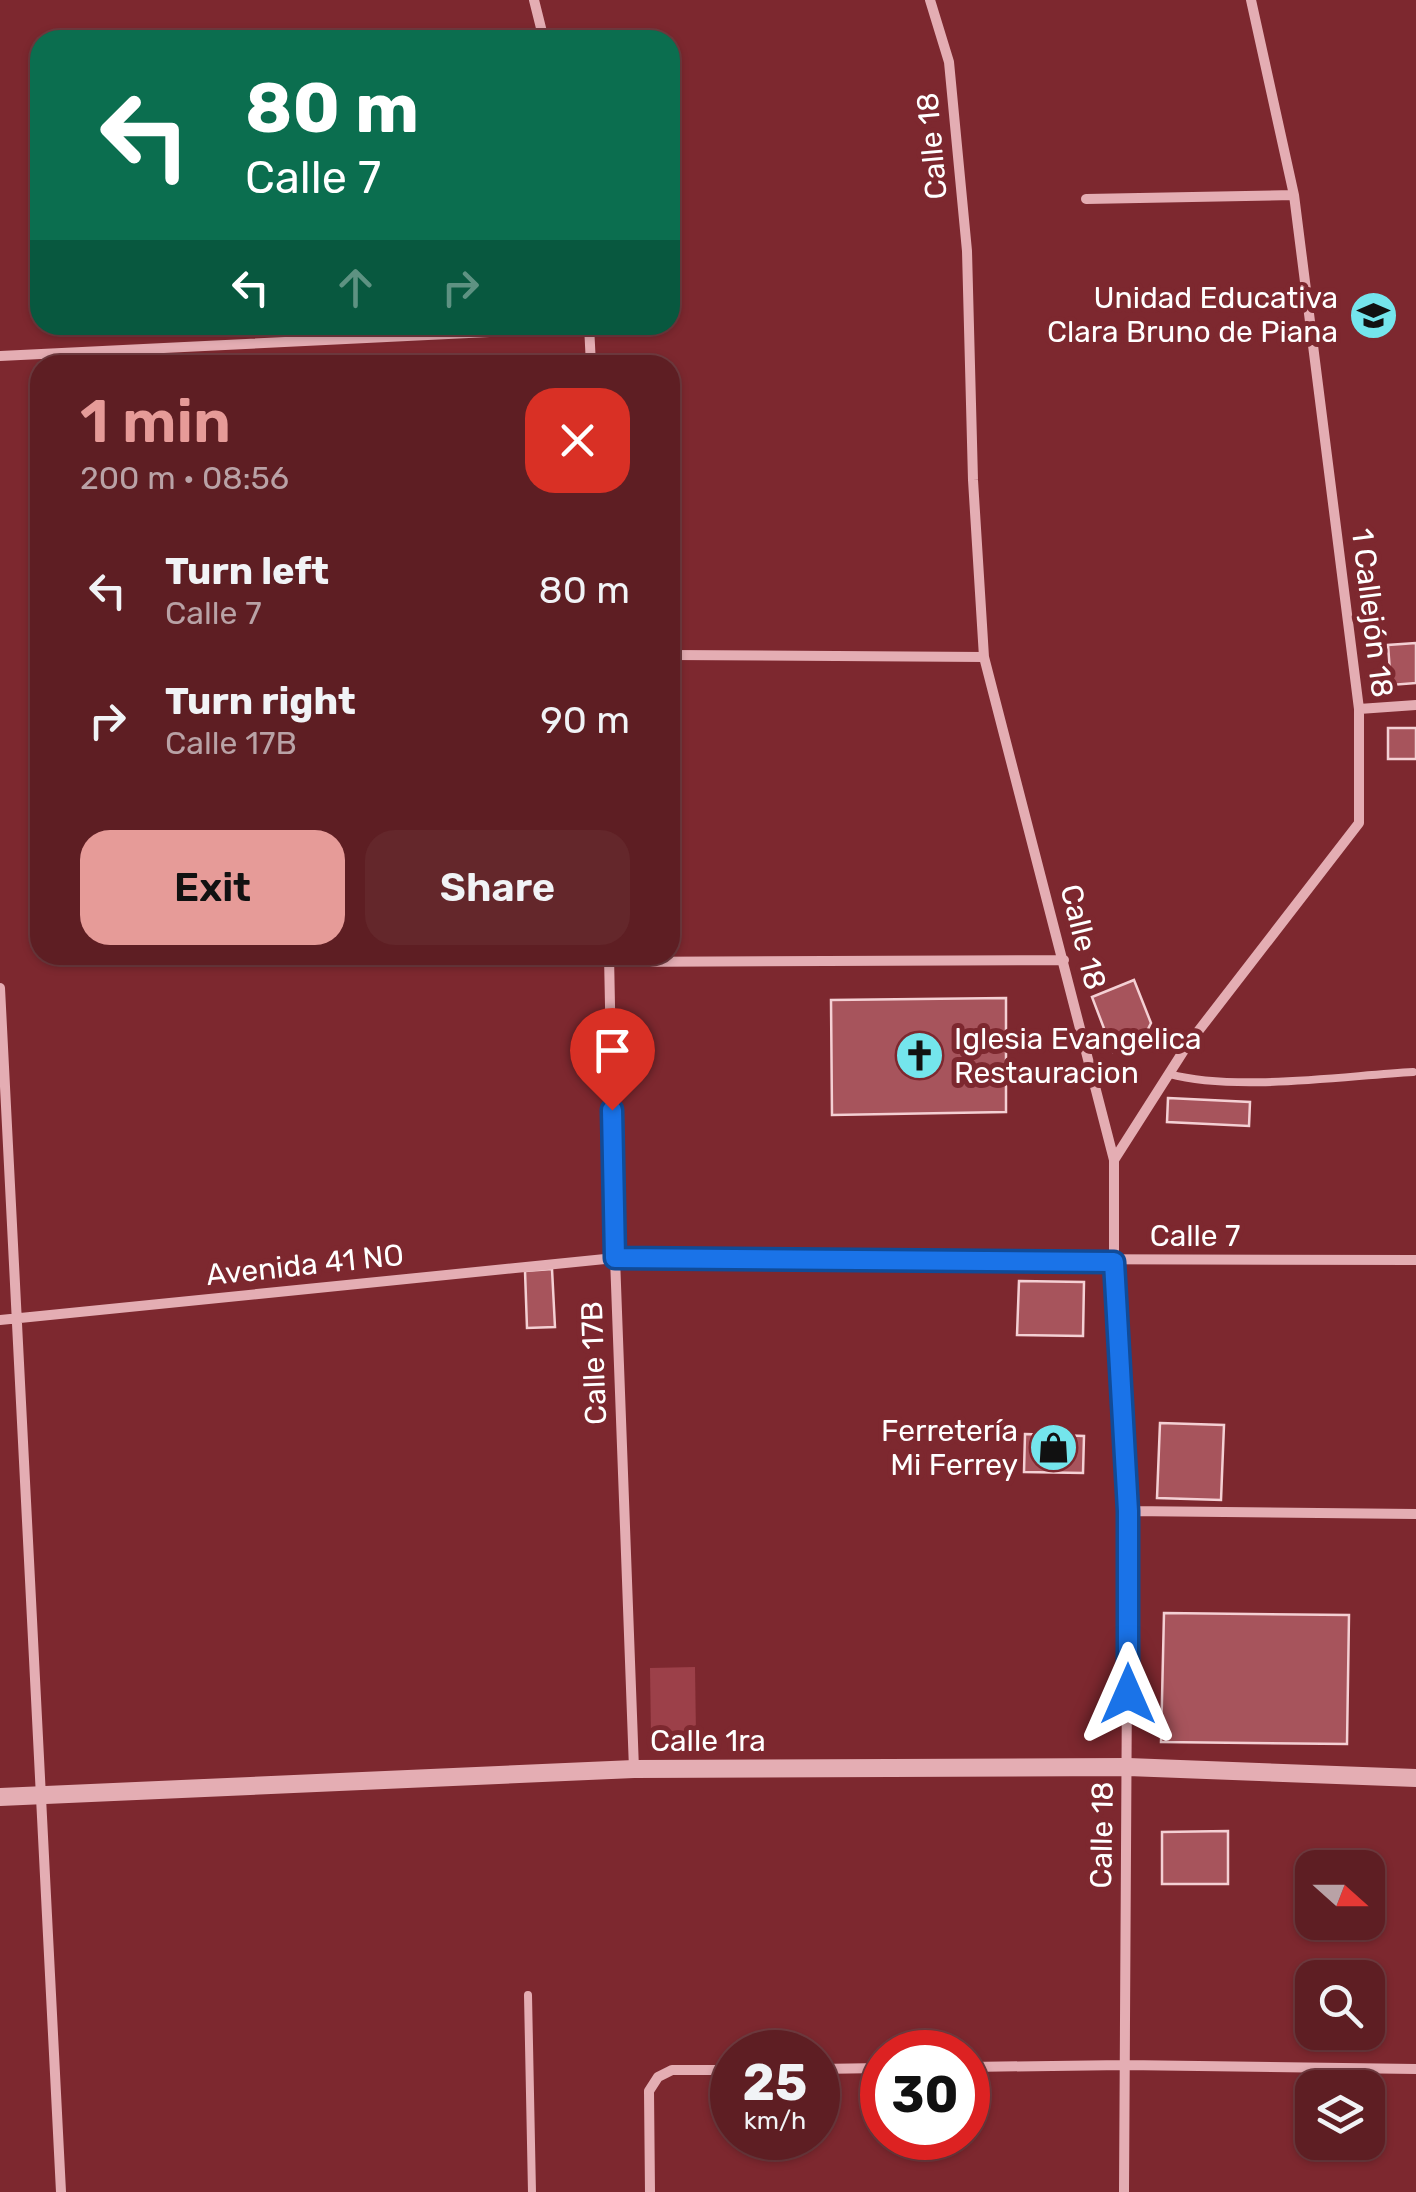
<!DOCTYPE html>
<meta charset="utf-8">
<style>
:root{--surface:#5e1e23;--page:#64272b;--text:#f1f3f6;--muted:#b9a2a6;--line:#733c41;--accent:#e69b98}
body{margin:0;font-family:Rubik,sans-serif;background:var(--page);color:var(--text);height:100vh;display:flex;flex-direction:column;font-size:38px;white-space:nowrap}
*{box-sizing:border-box;margin:0}
p{font-size:32px;color:var(--muted)}
.icon{flex:none;width:55px;height:55px;fill:none;stroke:currentColor;stroke-width:2;stroke-linecap:round;stroke-linejoin:round}
.map{position:relative;flex:1;overflow:hidden}
.side{position:absolute;left:30px;top:355px;width:650px;height:610px;display:flex;flex-direction:column;background:var(--surface);border-radius:30px;box-shadow:0 2px 8px #0004,0 0 0 2px var(--line)}
.side>*{flex:none}
.top-card{position:absolute;left:30px;top:30px;width:650px;height:305px;border-radius:30px;box-shadow:0 2px 8px #0004,0 0 0 2px var(--line);background:#0b6e4f;color:#fff;overflow:hidden}
.needle{width:65px;rotate:111deg}
.buttons{position:absolute;left:1295px;top:1850px;display:grid;gap:20px}
.buttons a{display:grid;place-items:center;width:90px;height:90px;border-radius:20px;background:var(--surface);box-shadow:0 2px 8px #0004,0 0 0 2px var(--line);font-size:50px}
.speed{position:absolute;left:710px;top:2030px;display:flex;gap:20px;font-size:50px;font-weight:700;text-align:center}
.speed>*{display:grid;place-content:center;width:130px;height:130px;border-radius:50%;background:var(--surface);box-shadow:0 2px 8px #0004,0 0 0 2px var(--line);line-height:1}
.speed small{font-size:25px;font-weight:400}
.speed .limit{border:15px solid #d22;background:#fff;color:#111}
.pin{position:absolute;display:grid;place-items:center;width:85px;height:85px;color:#fff;margin:-102px -42px;border-radius:50% 50% 50% 0;rotate:-45deg;box-shadow:0 0 10px #0007}
.pin .icon{rotate:45deg}
.me{position:absolute;width:110px;margin:-55px;rotate:0deg;stroke-linejoin:round;filter:drop-shadow(0 0 8px #0008)}
.turn{display:flex;align-items:center;gap:35px;height:210px;padding:0 50px;font-size:45px}
.turn .icon{width:130px;height:130px;stroke-width:2.5}
.turn b{display:block;font-size:70px;line-height:85px}
.lanes{display:flex;align-items:center;height:95px;padding:0 50px;background:#0003;justify-content:center;gap:50px;direction:ltr}
.lanes .off{opacity:.35}
.round{display:grid;place-items:center;flex:none;width:105px;height:105px;border-radius:30px;background:var(--page)}
.headline{display:flex;align-items:center;justify-content:space-between;height:170px;padding:0 50px}
h1{font-size:60px;font-weight:600;line-height:75px;color:var(--accent)}
.button{display:flex;gap:20px;margin-top:auto;padding:20px 50px}
.button a{flex:1;height:115px;border-radius:30px;background:var(--accent);color:#111;font-size:40px;font-weight:600;line-height:115px;text-align:center}
.button a+a{background:var(--page);color:var(--text)}
ul{padding:0;list-style:none}
li{display:flex;align-items:center;gap:30px;height:130px;padding:0 50px}
li div{flex:1}
li b{display:block;font-size:38px}
li em{font-style:normal}
.map>svg:first-child{display:block}
.green{fill:#9c4049}
.building{fill:#a7545c;stroke:#f4d0d4;stroke-width:2.5}
.lines{fill:none;stroke-linecap:round;stroke-linejoin:round}
.service{stroke:#e4adb3;stroke-width:8}
.minor{stroke:#e4adb3;stroke-width:10}
.tertiary{stroke:#e4adb3;stroke-width:18}
.route-casing{stroke:#114b97;stroke-width:25}
.route{stroke:#1a73e8;stroke-width:18}
.labels{text-anchor:middle;dominant-baseline:central;stroke-width:10;stroke-linejoin:round;paint-order:stroke}
.street-label{font-size:30px;fill:#fff;stroke:#7d282f}
.poi-label{font-size:30px;fill:#fff;stroke:#7d282f;text-anchor:end}
</style>
<div class="map">
<svg width="1416" height="2192" viewBox="0 0 1416 2192">
<rect width="100%" height="100%" fill="#7d282f"/>
<path class="green" d="M 695,1667 L 696,1736 L 651,1736 L 650,1668 Z"/>
<path class="building" d="M 1416,643 L 1416,683 L 1391,685 L 1388,645 Z
M 1388,728 L 1416,728 L 1416,759 L 1388,759 Z
M 1134,980 L 1151,1023 L 1142,1041 L 1113,1052 L 1092,997 Z
M 1006,998 L 1006,1112 L 832,1115 L 831,1000 Z
M 1168,1098 L 1250,1102 L 1249,1126 L 1167,1122 Z
M 552,1269 L 555,1327 L 527,1328 L 525,1271 Z
M 1019,1281 L 1084,1282 L 1083,1336 L 1017,1335 Z
M 1160,1423 L 1224,1425 L 1221,1500 L 1157,1498 Z
M 1025,1434 L 1084,1436 L 1083,1473 L 1024,1472 Z
M 1164,1613 L 1349,1615 L 1347,1744 L 1161,1742 Z
M 1228,1831 L 1228,1884 L 1162,1884 L 1162,1832 Z"/>
<g class="lines">
<path class="service" d="M 1169,1074 C 1237,1092 1341,1076 1413,1072
M 528,1995 L 532,2192"/>
<path class="minor" d="M 534,0 L 544,40
M 930,0 L 949,62 L 967,251 L 973,480 L 984,657 L 1114,1160 L 1114,1261 L 1128,1511 L 1124,2192
M 1086,199 L 1294,195
M 589,325 L 591,365
M 0,356 L 590,327
M 670,655 L 984,657
M 1359,709 L 1416,705
M 609,955 L 615,1258 L 634,1769
M 609,962 L 1064,960
M 0,988 L 61,2192
M 1114,1160 L 1186,1047 L 1359,823 L 1359,709 L 1294,195 L 1251,0
M 0,1320 L 615,1258 L 1416,1260
M 1128,1511 L 1416,1514
M 968,2067 L 1125,2065 L 1416,2069
M 818,2069 L 882,2068
M 650,2192 L 649,2091 L 658,2077 L 672,2070 L 732,2070"/>
<path class="tertiary" d="M 0,1797 L 634,1769 L 1128,1767 L 1416,1778"/>
</g>
<g class="lines">
<defs>
<path id="route" d="M 612,1110 L 615,1258 L 1114,1262 L 1128,1511 L 1128,1694"/>
</defs>
<use href="#route" class="route-casing"/>
<use href="#route" class="route"/>
</g>
<defs>
<symbol id="school-disc" viewBox="-11 -11 22 22"><circle r="9.5" fill="#74e5ec" stroke="#7d282f"/><path d="M0-5L7-2L0 1L-7-2ZM-4 1L0 2.5L4 1V4Q0 6-4 4Z" fill="#111"/></symbol>
<symbol id="church-disc" viewBox="-11 -11 22 22"><circle r="9.5" fill="#74e5ec" stroke="#7d282f"/><path d="M-1.2-6h2.4v3.5h3.3v2.4h-3.3V6h-2.4V-.1h-3.3v-2.4h3.3Z" fill="#111"/></symbol>
<symbol id="shop-disc" viewBox="-11 -11 22 22"><circle r="9.5" fill="#74e5ec" stroke="#7d282f"/><path d="M-5-2.5h2.3a2.7 3.5 0 0 1 5.4 0H5L5.5 6h-11ZM-1.5-2.5h3a1.5 2.3 0 0 0-3 0Z" fill="#111"/></symbol>
</defs>
<g fill-rule="evenodd">
<use href="#school-disc" x="1346" y="288" width="55" height="55"/>
<use href="#church-disc" x="892" y="1028" width="55" height="55"/>
<use href="#shop-disc" x="1026" y="1420" width="55" height="55"/>
</g>
<g class="labels">
<g class="street-label">
<text transform="translate(932 146) rotate(-95)">Calle 18</text>
<text transform="translate(1372 613) rotate(83)">1 Callejón 18</text>
<text transform="translate(1083 937) rotate(76)">Calle 18</text>
<text x="1195" y="1236">Calle 7</text>
<text transform="translate(305 1265) rotate(-6)">Avenida 41 NO</text>
<text transform="translate(594 1363) rotate(-92)">Calle 17B</text>
<text x="708" y="1741">Calle 1ra</text>
<text transform="translate(1102 1835) rotate(-89)">Calle 18</text>
</g>
<g class="poi-label">
<text x="1338" y="298">Unidad Educativa<tspan x="1338" dy="34">Clara Bruno de Piana</tspan></text>
<text x="954" y="1039" text-anchor="start">Iglesia Evangelica<tspan x="954" dy="34">Restauracion</tspan></text>
<text x="1018" y="1431">Ferretería<tspan x="1018" dy="34">Mi Ferrey</tspan></text>
</g>
</g>
</svg>
<div class="buttons">
<a><svg class="needle" viewBox="-14 -14 28 28"><path d="M0-13l5 13h-10z" fill="#e53935"/><path d="M0 13l5-13h-10z" fill="#b9a2a6"/></svg></a>
<a><svg class="icon" aria-label="search" viewBox="0 0 24 24"><circle cx="10" cy="10" r="6"/><path d="M15 15l6 6"/></svg></a>
<a><svg class="icon" aria-label="layers" viewBox="0 0 24 24"><path d="M12 4l9 5-9 5-9-5zM3 14l9 5 9-5"/></svg></a>
</div>
<div class="speed"><div>25<small>km/h</small></div><div class="limit">30</div></div>
<div class="pin" style="left:612px;top:1110px;background:#d93025"><svg class="icon" aria-label="arrive" viewBox="0 0 24 24"><path d="M6 21V4h12l-3 4 3 4H6"/></svg></div>
<svg class="me" style="left:1128px;top:1694px" viewBox="-20 -20 40 40"><path d="M0-17L14 15 0 8-14 15z" fill="#1a73e8" stroke="#fff" stroke-width="4"/></svg>
<div class="top-card">
<div class="turn"><svg class="icon" aria-label="left" viewBox="0 0 24 24"><path d="M17 20v-9H6M10 6l-5 5 5 5"/></svg><div><b>80 m</b>Calle 7</div></div>
<div class="lanes"><svg class="icon" aria-label="left" viewBox="0 0 24 24"><path d="M17 20v-9H6M10 6l-5 5 5 5"/></svg><svg class="icon off" aria-label="ahead" viewBox="0 0 24 24"><path d="M12 20V5M6 11l6-6 6 6"/></svg><svg class="icon off" aria-label="right" viewBox="0 0 24 24"><path d="M7 20v-9h11M14 6l5 5-5 5"/></svg></div>
</div>
<section class="side">
<div class="headline"><div><h1>1 min</h1><p>200 m · 08:56</p></div><a class="round" style="background:#d93025;color:#fff"><svg class="icon" aria-label="close" viewBox="0 0 24 24"><path d="M6 6l12 12M18 6L6 18"/></svg></a></div>
<ul>
<li><svg class="icon" aria-label="left" viewBox="0 0 24 24"><path d="M17 20v-9H6M10 6l-5 5 5 5"/></svg><div><b>Turn left</b><p>Calle 7</p></div><em>80 m</em></li>
<li><svg class="icon" aria-label="right" viewBox="0 0 24 24"><path d="M7 20v-9h11M14 6l5 5-5 5"/></svg><div><b>Turn right</b><p>Calle 17B</p></div><em>90 m</em></li>
</ul>
<div class="button"><a>Exit</a><a>Share</a></div>
</section>
</div>
